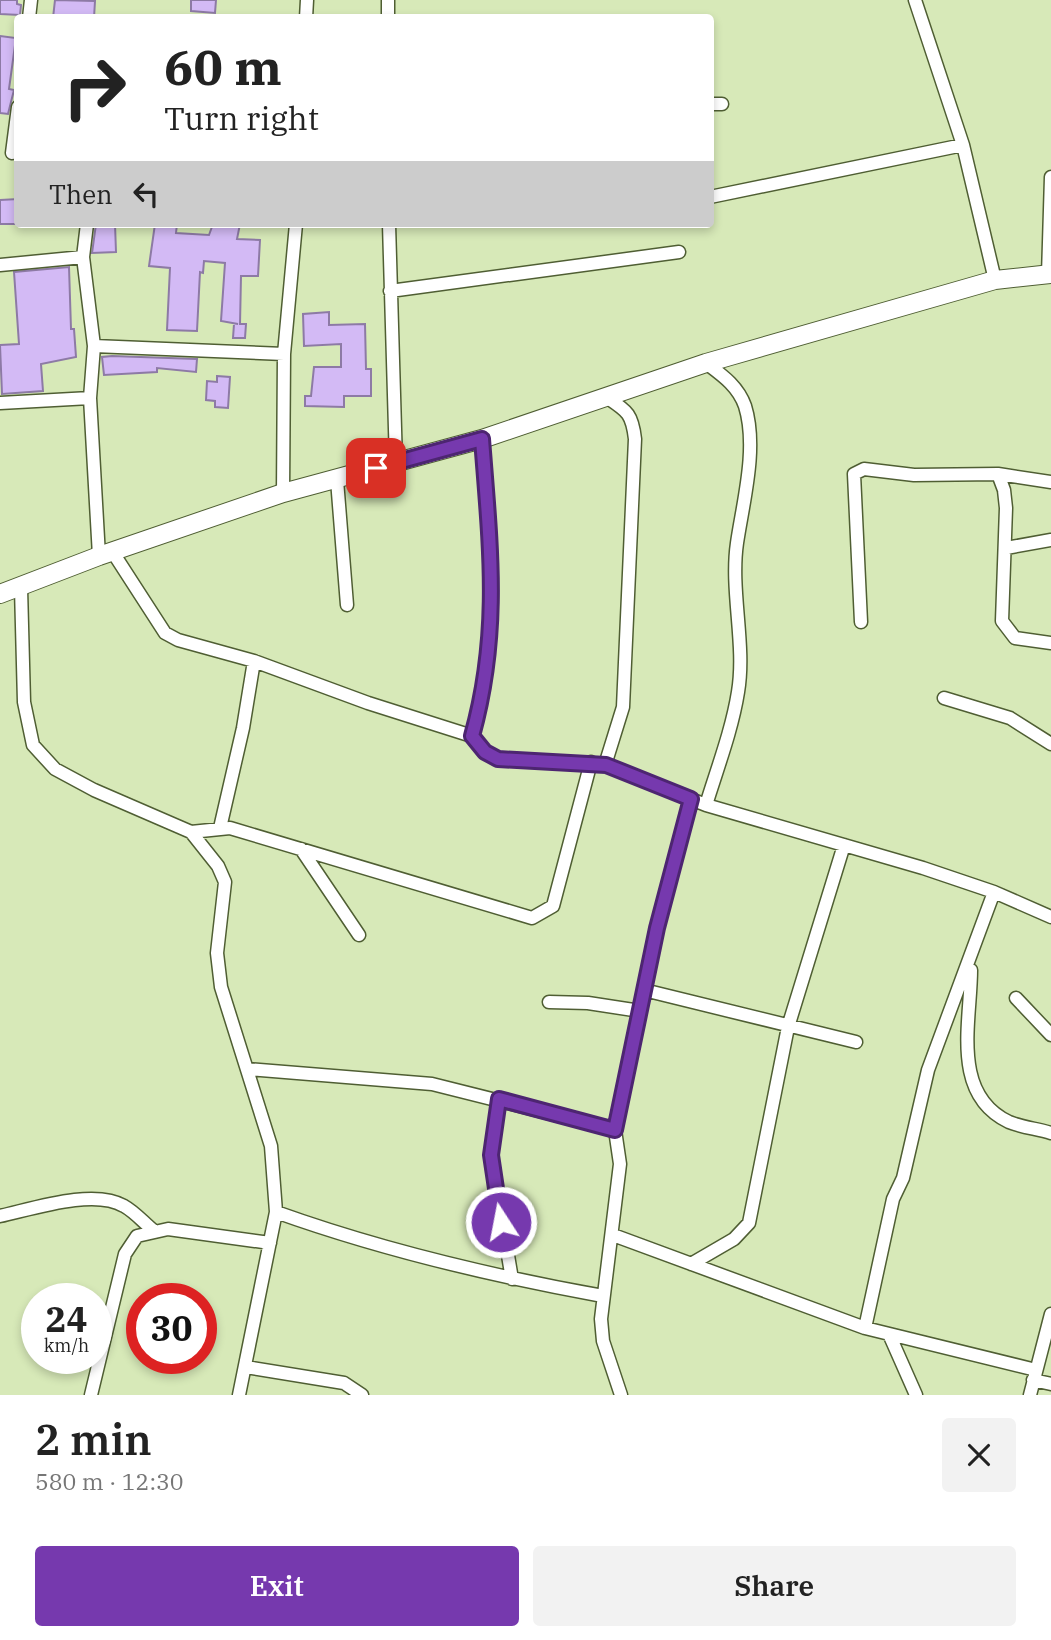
<!DOCTYPE html>
<meta charset="utf-8">
<style>
:root{--surface:#fff;--page:#f2f2f2;--text:#222;--muted:#767676;--accent:#7639ae}
body{margin:0;font-family:"IBM Plex Serif",serif;background:var(--page);color:var(--text);height:100vh;display:flex;flex-direction:column;font-size:26px;white-space:nowrap}
*{box-sizing:border-box;margin:0}
p{font-size:23px;color:var(--muted)}
.icon{flex:none;width:38px;height:38px;fill:none;stroke:currentColor;stroke-width:2;stroke-linecap:round;stroke-linejoin:round}
.map{position:relative;height:1395px;overflow:hidden}
.side{display:flex;flex-direction:column;background:var(--surface);flex:1}
.side>*{flex:none}
.guide{position:absolute;left:14px;top:14px;width:700px;height:214px;border-radius:7px;box-shadow:0 4px 10px #0003;background:#fff;color:var(--text);overflow:hidden}
.speed{position:absolute;left:21px;top:1283px;display:flex;gap:14px;font-size:35px;font-weight:700;text-align:center}
.speed>*{display:grid;place-content:center;width:91px;height:91px;border-radius:50%;background:var(--surface);box-shadow:0 4px 10px #0003;line-height:1}
.speed small{font-size:18px;font-weight:400}
.speed .limit{border:10px solid #d22;background:#fff;color:#111}
.pin{position:absolute;display:grid;place-items:center;width:60px;height:60px;color:#fff;margin:-30px;border-radius:14px;box-shadow:0 4px 10px #0006}
.me{position:absolute;width:77px;margin:-38px;rotate:349deg;stroke-linejoin:round;filter:drop-shadow(0 0 5px #0008)}
.turn{display:flex;align-items:center;gap:24px;height:147px;padding:0 35px;font-size:32px}
.turn .icon{width:91px;height:91px;stroke-width:2.5}
.turn b{display:block;font-size:49px;line-height:60px}
.then{display:flex;align-items:center;height:66px;padding:0 35px;background:#0003;gap:14px;font-size:26px}
.round{display:grid;place-items:center;flex:none;width:74px;height:74px;border-radius:7px;background:var(--page)}
.head{display:flex;align-items:center;justify-content:space-between;height:119px;padding:0 35px}
h1{font-size:42px;font-weight:600;line-height:52px}
.action{display:flex;gap:14px;margin-top:auto;padding:14px 35px}
.action a{flex:1;height:80px;border-radius:7px;background:var(--accent);color:#fff;font-size:28px;font-weight:600;line-height:80px;text-align:center}
.action a+a{background:var(--page);color:var(--text)}
.map>svg:first-child{display:block}
.building{fill:#d3baf5;stroke:#8d7aa5;stroke-width:2}
.lines{fill:none;stroke-linecap:round;stroke-linejoin:round}
.street-casing{stroke:#4f5e33;stroke-width:15}
.secondary-casing{stroke:#4f5e33;stroke-width:20}
.street{stroke:#fff;stroke-width:12}
.secondary{stroke:#fff;stroke-width:18}
.route-casing{stroke:#4d2571;stroke-width:18}
.route{stroke:#7639ae;stroke-width:12}
</style>
<div class="map">
<svg width="1051" height="1395" viewBox="0 0 1051 1395">
<rect width="100%" height="100%" fill="#d7e9b8"/>
<path class="building" d="M 0,0 L 17,0 L 17,4 L 21,5 L 20,15 L 0,14 Z
M 55,0 L 95,1 L 94,18 L 53,18 Z
M 191,0 L 216,0 L 215,13 L 191,11 Z
M 0,36 L 16,38 L 9,89 L 14,90 L 8,114 L 0,113 Z
M 18,199 L 18,224 L 0,224 L 0,200 Z
M 96,224 L 115,224 L 116,252 L 92,253 Z
M 155,224 L 177,224 L 176,233 L 209,235 L 213,224 L 240,224 L 237,239 L 260,240 L 258,276 L 241,276 L 240,324 L 246,324 L 245,338 L 233,338 L 234,324 L 238,324 L 221,321 L 225,263 L 204,261 L 203,273 L 200,272 L 197,331 L 167,330 L 170,268 L 149,266 Z
M 69,267 L 71,329 L 74,329 L 76,357 L 41,364 L 43,391 L 2,394 L 0,345 L 19,344 L 14,272 Z
M 329,312 L 329,325 L 365,324 L 366,369 L 371,369 L 371,396 L 344,396 L 344,407 L 305,406 L 305,396 L 311,396 L 314,367 L 341,367 L 341,344 L 304,346 L 303,314 Z
M 112,356 L 197,359 L 196,372 L 157,368 L 157,372 L 104,375 L 102,357 Z
M 217,376 L 230,377 L 228,408 L 215,407 L 215,401 L 206,400 L 207,381 L 217,382 Z"/>
<g class="lines">
<defs>
<path id="street" d="M 915,0 L 963,145 L 995,280
M 29,18 L 31,0
M 306,18 L 307,0
M 388,18 L 388,0
M 710,104 L 722,104
M 12,153 L 18,107
M 710,197 L 963,145
M 87,224 L 83,257 L 94,346 L 90,398 L 99,556
M 389,224 L 396,463
M 0,265 L 83,257
M 1048,275 L 1051,177
M 390,291 L 679,252
M 94,346 L 284,354
M 706,363 C 722,375 738,386 745,406 C 758,448 743,502 737,543 C 730,591 746,645 738,692 C 732,730 717,769 706,805
M 0,403 L 90,398
M 998,474 L 1004,490 L 1006,508 L 1002,621 L 1015,638 L 1051,643
M 337,480 L 347,605
M 283,493 L 284,354 L 296,224
M 1006,548 L 1051,540
M 112,551 L 165,633 L 178,640 L 254,661 L 368,703 L 472,736 L 485,752 L 497,759 L 605,765 L 706,805 L 923,868 L 994,892 L 1051,917
M 21,588 L 24,702 L 33,745 L 55,769 L 94,790 L 191,832 L 218,866 L 225,882 L 217,953 L 221,987 L 271,1146 L 276,1212 L 239,1395
M 861,622 L 854,474 L 864,469 L 914,475 L 998,474 L 1051,482
M 944,698 L 1010,718 L 1051,744
M 472,736 C 501,634 489,542 482,439
M 605,765 L 623,707 L 635,439 C 632,413 627,411 606,397
M 220,828 L 243,728 L 254,661
M 191,832 L 230,828 L 532,918 L 553,906 L 591,762
M 301,849 L 359,935
M 971,970 C 971,1021 950,1094 1009,1122 C 1021,1127 1038,1129 1051,1133
M 644,990 L 856,1042
M 1016,998 L 1051,1035
M 549,1002 L 588,1003 L 640,1011
M 248,1069 L 432,1084 L 615,1130
M 499,1099 L 491,1155 L 512,1279
M 276,1212 C 382,1250 492,1276 603,1296
M 0,1216 C 32,1209 94,1188 124,1206 C 135,1212 144,1223 154,1231
M 613,1235 L 865,1328 L 1036,1370
M 691,1264 L 734,1239 L 749,1223 L 788,1027 L 844,845
M 865,1328 L 893,1199 L 903,1178 L 928,1070 L 994,892
M 889,1334 L 916,1395
M 246,1367 L 344,1383 L 362,1395
M 1033,1380 L 1051,1384
M 91,1395 L 125,1254 L 137,1236 L 168,1229 L 270,1243
M 621,1395 L 603,1341 L 601,1319 L 620,1164 L 615,1130 L 657,928 L 691,799
M 1030,1395 L 1051,1314"/>
<path id="secondary" d="M 0,594 L 99,556 L 283,493 L 482,439 L 706,363 L 995,280 L 1051,274"/>
</defs>
<use href="#street" class="street-casing"/>
<use href="#secondary" class="secondary-casing"/>
<use href="#street" class="street"/>
<use href="#secondary" class="secondary"/>
</g>
<g class="lines">
<defs>
<path id="route" d="M 376,468 L 482,439 C 490,544 501,632 472,736 L 485,752 L 498,759 L 606,765 L 691,799 L 657,928 L 615,1130 L 499,1099 L 491,1155 L 501,1222"/>
</defs>
<use href="#route" class="route-casing"/>
<use href="#route" class="route"/>
</g>
</svg>
<div class="speed"><div>24<small>km/h</small></div><div class="limit">30</div></div>
<div class="pin" style="left:376px;top:468px;background:#d93025"><svg class="icon" aria-label="arrive" viewBox="0 0 24 24"><path d="M6 21V4h12l-3 4 3 4H6"/></svg></div>
<svg class="me" style="left:501px;top:1222px" viewBox="-20 -20 40 40"><circle r="17" fill="#7639ae" stroke="#fff" stroke-width="3"/><path d="M0-11L8 9 0 5-8 9z" fill="#fff"/></svg>
<div class="guide">
<div class="turn"><svg class="icon" aria-label="right" viewBox="0 0 24 24"><path d="M7 20v-9h11M14 6l5 5-5 5"/></svg><div><b>60 m</b>Turn right</div></div>
<div class="then">Then<svg class="icon" aria-label="left" viewBox="0 0 24 24"><path d="M17 20v-9H6M10 6l-5 5 5 5"/></svg></div>
</div>
</div>
<section class="side">
<div class="head"><div><h1>2 min</h1><p>580 m · 12:30</p></div><a class="round"><svg class="icon" aria-label="close" viewBox="0 0 24 24"><path d="M6 6l12 12M18 6L6 18"/></svg></a></div>
<div class="action"><a>Exit</a><a>Share</a></div>
</section>
